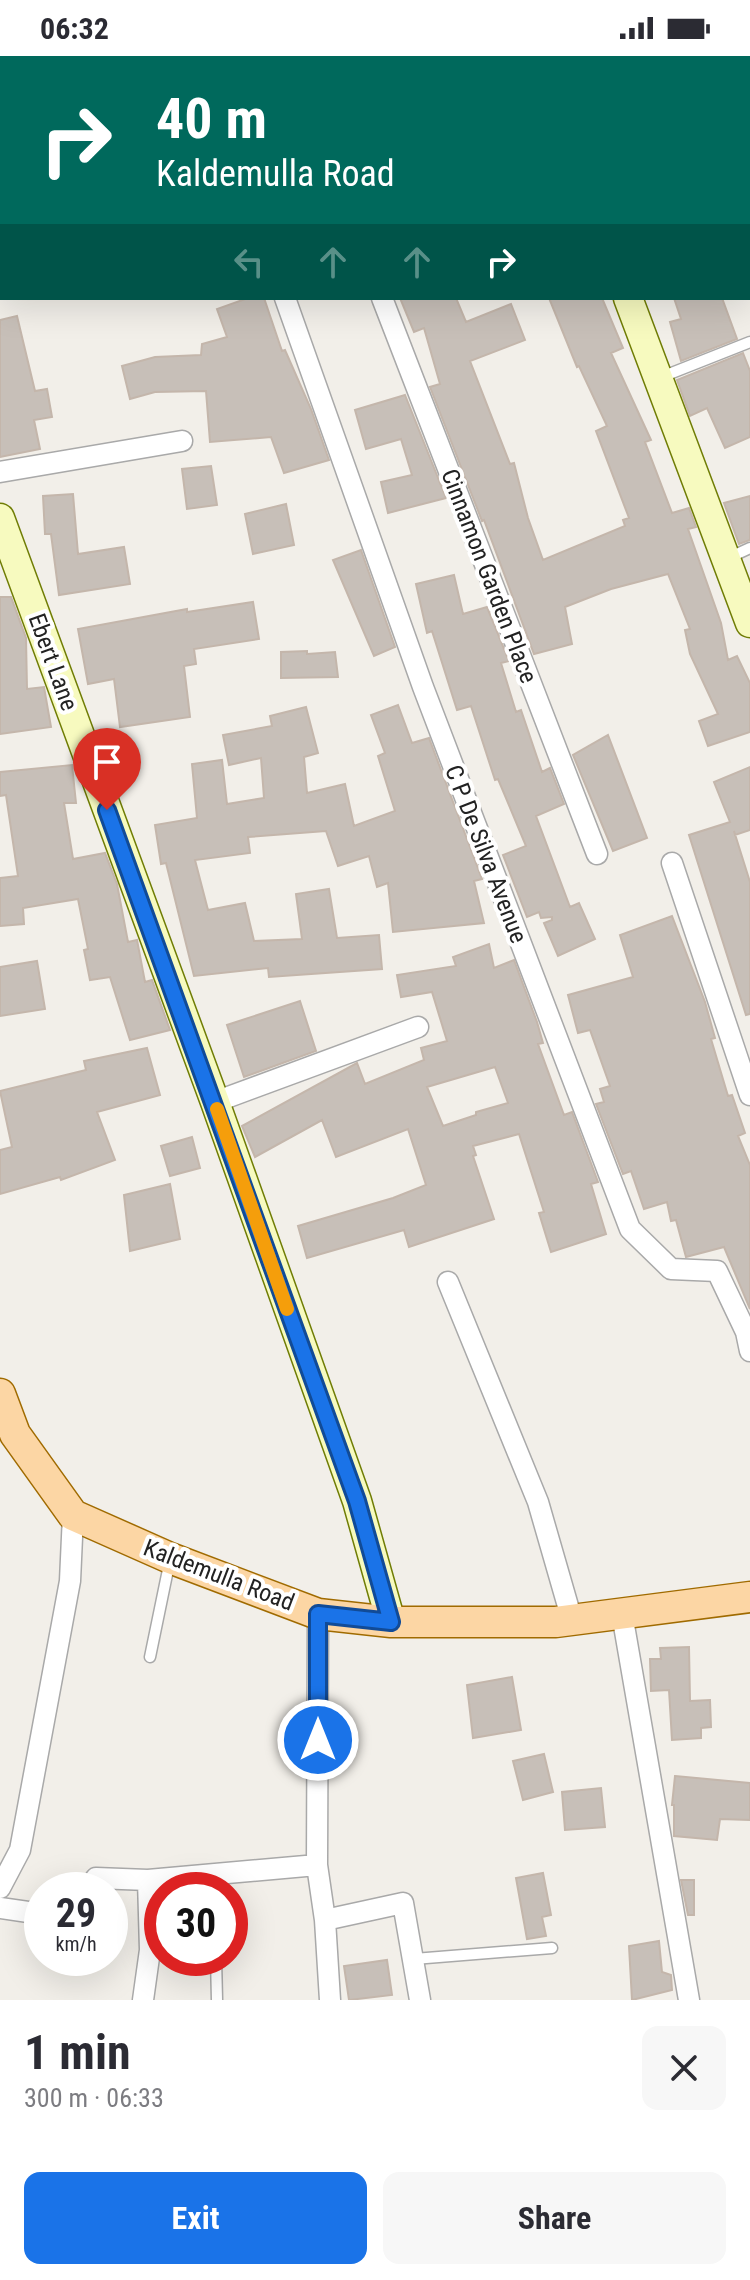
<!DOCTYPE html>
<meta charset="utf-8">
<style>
:root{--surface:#fff;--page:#f7f7f7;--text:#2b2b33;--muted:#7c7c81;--accent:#1a73e8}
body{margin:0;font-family:"Roboto Condensed",sans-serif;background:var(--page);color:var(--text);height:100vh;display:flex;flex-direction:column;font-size:30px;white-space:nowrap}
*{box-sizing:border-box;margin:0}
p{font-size:26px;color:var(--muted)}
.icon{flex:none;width:44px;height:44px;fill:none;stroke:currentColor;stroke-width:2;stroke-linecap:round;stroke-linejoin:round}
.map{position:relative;height:1944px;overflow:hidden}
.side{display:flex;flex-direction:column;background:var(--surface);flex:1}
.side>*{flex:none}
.top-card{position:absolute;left:0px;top:0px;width:750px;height:244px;box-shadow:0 8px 32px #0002;background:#00695c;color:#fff;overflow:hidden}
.speed{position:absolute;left:24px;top:1816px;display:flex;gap:16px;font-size:40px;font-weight:700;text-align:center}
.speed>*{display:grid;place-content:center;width:104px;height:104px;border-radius:50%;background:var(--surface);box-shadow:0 8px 32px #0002;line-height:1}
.speed small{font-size:20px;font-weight:400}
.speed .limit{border:12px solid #d22;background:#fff;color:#111}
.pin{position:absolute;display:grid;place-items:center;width:68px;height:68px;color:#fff;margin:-82px -34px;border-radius:50% 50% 50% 0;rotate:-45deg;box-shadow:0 0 8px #0007}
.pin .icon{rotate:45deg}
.me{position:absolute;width:88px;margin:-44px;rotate:0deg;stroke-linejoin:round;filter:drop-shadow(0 0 6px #0008)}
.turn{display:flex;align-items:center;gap:28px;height:168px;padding:0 24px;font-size:36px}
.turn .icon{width:104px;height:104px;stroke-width:2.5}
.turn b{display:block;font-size:56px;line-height:68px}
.lanes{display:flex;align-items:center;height:76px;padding:0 24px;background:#0003;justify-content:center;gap:40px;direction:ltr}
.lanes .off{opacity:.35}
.round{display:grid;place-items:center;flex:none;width:84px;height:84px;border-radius:16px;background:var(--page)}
.summary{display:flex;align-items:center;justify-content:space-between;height:136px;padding:0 24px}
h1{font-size:48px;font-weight:700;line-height:60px}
.button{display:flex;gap:16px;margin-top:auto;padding:16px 24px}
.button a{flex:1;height:92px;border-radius:16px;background:var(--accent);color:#fff;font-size:32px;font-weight:700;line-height:92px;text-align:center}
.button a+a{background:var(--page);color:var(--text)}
.status{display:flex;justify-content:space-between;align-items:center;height:56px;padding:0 40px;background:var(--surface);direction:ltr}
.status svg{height:22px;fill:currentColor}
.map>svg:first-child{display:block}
.building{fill:#c7bfb8;stroke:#c4b6ab;stroke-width:2;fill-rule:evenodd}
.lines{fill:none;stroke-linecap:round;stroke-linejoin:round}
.lane-casing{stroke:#a9a9a9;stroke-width:13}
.street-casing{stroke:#a9a9a9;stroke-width:23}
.secondary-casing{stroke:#707d05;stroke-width:31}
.primary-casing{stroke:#a06b00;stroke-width:33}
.lane{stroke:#fff;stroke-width:10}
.street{stroke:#fff;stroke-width:20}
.secondary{stroke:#f7fabf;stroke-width:28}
.primary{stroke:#fcd6a4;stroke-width:30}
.route-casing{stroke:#114b97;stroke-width:20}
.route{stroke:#1a73e8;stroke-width:14}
.slow{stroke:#f59e0b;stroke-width:14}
.labels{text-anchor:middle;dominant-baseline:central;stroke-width:8;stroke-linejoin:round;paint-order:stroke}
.street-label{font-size:24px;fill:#222;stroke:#fff}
</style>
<div class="status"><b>06:32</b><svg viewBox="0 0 49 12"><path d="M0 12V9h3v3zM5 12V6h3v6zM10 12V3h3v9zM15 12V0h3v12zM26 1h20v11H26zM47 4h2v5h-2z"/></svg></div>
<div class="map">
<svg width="750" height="1944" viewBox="0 0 750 1944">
<rect width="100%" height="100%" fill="#f2efe9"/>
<path class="building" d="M 248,242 L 264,242 L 282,295 L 285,294 L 311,353 L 329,404 L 284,417 L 271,381 L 210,386 L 206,335 L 155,336 L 130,343 L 122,310 L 155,301 L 201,299 L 202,288 L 227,281 L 217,253 Z
M 400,242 L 456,242 L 466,266 L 511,248 L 525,284 L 470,305 L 510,408 L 514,407 L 528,462 L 543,504 L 625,470 L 623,464 L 629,462 L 596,375 L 607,370 L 579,310 L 577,311 L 549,242 L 602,242 L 623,292 L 611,297 L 651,384 L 645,386 L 672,457 L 689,452 L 696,471 L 688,473 L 721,567 L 728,604 L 737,600 L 750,627 L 750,676 L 708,690 L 699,665 L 718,658 L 690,598 L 685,574 L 690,573 L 668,518 L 611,533 L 565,551 L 572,588 L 534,598 L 484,464 L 482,465 L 430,331 L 440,328 L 424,272 L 414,276 Z
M 674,242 L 722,242 L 737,283 L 681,305 L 670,266 L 681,263 Z
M 17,260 L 35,335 L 47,333 L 52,361 L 34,364 L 40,393 L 0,401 L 0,264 Z
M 743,297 L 750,315 L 750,381 L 725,392 L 707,352 L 690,360 L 677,324 Z
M 405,339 L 446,442 L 388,457 L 381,426 L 412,419 L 401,383 L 366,393 L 355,354 Z
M 211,410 L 217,449 L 187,453 L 182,413 Z
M 73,438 L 78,498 L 124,491 L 130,528 L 59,539 L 51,478 L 45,478 L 43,440 Z
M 750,440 L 750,484 L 739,488 L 724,447 Z
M 286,448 L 294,489 L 253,498 L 245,458 Z
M 361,494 L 395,591 L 374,600 L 333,504 Z
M 454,519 L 463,558 L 487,551 L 509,605 L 501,607 L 516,656 L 521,654 L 542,716 L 550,712 L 564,748 L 536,760 L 570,851 L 579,847 L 595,883 L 558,900 L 544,867 L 552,864 L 552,861 L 541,862 L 539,856 L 527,861 L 503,799 L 526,790 L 498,723 L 495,724 L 471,650 L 457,654 L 432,575 L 427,577 L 416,528 Z
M 0,541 L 11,541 L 26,582 L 27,633 L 44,631 L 51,671 L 0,678 Z
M 253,546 L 259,583 L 194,593 L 196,608 L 184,610 L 190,661 L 120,671 L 114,623 L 88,628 L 78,573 L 187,553 L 187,556 Z
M 307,595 L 307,598 L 335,596 L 338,621 L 281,622 L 281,596 Z
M 398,649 L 412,687 L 429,682 L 482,823 L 474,825 L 484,867 L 393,876 L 388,827 L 377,831 L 369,800 L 338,810 L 326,775 L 248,781 L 250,797 L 195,804 L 208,854 L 245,847 L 254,885 L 302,883 L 296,838 L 329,833 L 337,882 L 379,879 L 382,913 L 269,921 L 268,912 L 194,920 L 166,807 L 161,808 L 155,769 L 197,762 L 192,708 L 222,704 L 227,748 L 264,742 L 261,702 L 229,709 L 223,679 L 272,670 L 270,660 L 306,651 L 318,697 L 304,701 L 307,737 L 345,728 L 354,770 L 395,755 L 378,700 L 385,697 L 371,659 Z
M 608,679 L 647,782 L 613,795 L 573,699 Z
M 72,709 L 76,747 L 64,747 L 73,803 L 105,797 L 117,828 L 128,886 L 137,884 L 145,926 L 152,924 L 170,974 L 130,984 L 110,921 L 90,924 L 84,894 L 88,893 L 78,843 L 23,852 L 24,868 L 0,870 L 0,822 L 18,820 L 6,739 L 0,740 L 0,716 Z
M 750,711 L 750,774 L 735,779 L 734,775 L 750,826 L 750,958 L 746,959 L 689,779 L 730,766 L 714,726 Z
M 672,860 L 705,946 L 715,982 L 711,983 L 728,1040 L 732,1039 L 745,1077 L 738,1080 L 750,1109 L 750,1253 L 724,1191 L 686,1201 L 676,1164 L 671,1165 L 667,1146 L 644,1153 L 631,1115 L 623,1118 L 596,1048 L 604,1046 L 600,1033 L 610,1030 L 590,974 L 578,977 L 568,939 L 633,921 L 620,879 Z
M 489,888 L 494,912 L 514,904 L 537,966 L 543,987 L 538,988 L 564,1059 L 572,1056 L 598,1126 L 591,1128 L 606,1178 L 551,1196 L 539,1157 L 544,1156 L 519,1078 L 473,1090 L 476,1099 L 473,1100 L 494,1163 L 409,1191 L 404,1174 L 307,1202 L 298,1170 L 393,1142 L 426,1129 L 408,1073 L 336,1101 L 322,1064 L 255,1101 L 242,1070 L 357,1007 L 365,1028 L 424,1004 L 421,992 L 447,985 L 432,936 L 401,941 L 397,919 L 456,910 L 453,901 ZM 495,1011 L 508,1047 L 476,1056 L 476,1059 L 443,1070 L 427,1031 Z
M 37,905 L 45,953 L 0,960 L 0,911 Z
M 300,945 L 316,995 L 244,1021 L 227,969 Z
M 147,992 L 160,1039 L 97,1056 L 115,1104 L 61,1124 L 60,1121 L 0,1138 L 0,1094 L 12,1091 L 0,1035 L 86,1014 L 84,1005 Z
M 192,1081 L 200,1112 L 170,1120 L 161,1090 Z
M 170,1128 L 180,1183 L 130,1195 L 124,1139 Z
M 689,1591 L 690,1645 L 710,1644 L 711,1671 L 701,1672 L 701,1682 L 672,1684 L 669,1634 L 651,1635 L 650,1603 L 661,1603 L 660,1592 Z
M 512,1621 L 521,1674 L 473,1682 L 467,1629 Z
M 544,1698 L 553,1736 L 523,1744 L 513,1705 Z
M 675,1720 L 750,1727 L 750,1764 L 720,1763 L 717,1784 L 674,1780 L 674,1749 L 672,1749 Z
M 601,1732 L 605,1771 L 565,1774 L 562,1736 Z
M 543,1817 L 551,1859 L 542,1861 L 546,1880 L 527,1883 L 516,1822 Z
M 681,1824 L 694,1824 L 694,1859 L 688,1859 Z
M 659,1885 L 662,1916 L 671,1919 L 672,1934 L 632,1944 L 629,1890 Z
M 387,1904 L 392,1939 L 349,1944 L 344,1910 Z"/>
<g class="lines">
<defs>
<path id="lane" d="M 659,322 L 750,286
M 726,503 L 750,492
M 150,1601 L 170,1504
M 215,1817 L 216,1834
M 216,1902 L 217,1944
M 414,1903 L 552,1892"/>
<path id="street" d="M 200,0 L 201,2
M 293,0 L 293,2
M 285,242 L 423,631 L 630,1173 L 671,1213 L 717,1215 L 746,1276 L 750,1295
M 382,242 L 597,798
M 0,416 L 182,385
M 672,807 L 750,1039
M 215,1046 L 418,971
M 448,1226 L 538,1446 L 572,1564
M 318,1558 L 317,1809 L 325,1864 L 330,1944
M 622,1558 L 689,1944
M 0,1832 L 20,1794 L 70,1525 L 73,1459
M 88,1834 L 96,1822 L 148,1824 L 317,1809
M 0,1852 L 42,1858
M 325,1864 L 403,1847 L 420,1944
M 143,1944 L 150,1894 L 148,1824"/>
<path id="secondary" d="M 537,0 L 537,2
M 628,242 L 750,567
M 0,462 L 215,1046 L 357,1445 L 391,1566"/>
<path id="primary" d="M 0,1338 L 15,1378 L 73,1459 L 170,1502 L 318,1558 L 391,1566 L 556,1566 L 750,1541"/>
</defs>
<use href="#lane" class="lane-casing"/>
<use href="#street" class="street-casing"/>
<use href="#secondary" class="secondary-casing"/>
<use href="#primary" class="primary-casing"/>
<use href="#lane" class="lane"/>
<use href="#street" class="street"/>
<use href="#secondary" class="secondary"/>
<use href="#primary" class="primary"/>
</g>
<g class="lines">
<defs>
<path id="route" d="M 107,754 L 357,1445 L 391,1566 L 318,1558 L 318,1684"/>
</defs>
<use href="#route" class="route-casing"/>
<use href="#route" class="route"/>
<path class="slow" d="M 217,1053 L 287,1253"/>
</g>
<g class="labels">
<g class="street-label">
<text transform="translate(489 520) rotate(69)">Cinnamon Garden Place</text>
<text transform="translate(53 606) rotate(70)">Ebert Lane</text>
<text transform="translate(486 798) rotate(69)">C P De Silva Avenue</text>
<text transform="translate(219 1519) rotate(21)">Kaldemulla Road</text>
</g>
</g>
</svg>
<div class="speed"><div>29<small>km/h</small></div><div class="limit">30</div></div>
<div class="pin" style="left:107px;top:754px;background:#d93025"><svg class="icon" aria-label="arrive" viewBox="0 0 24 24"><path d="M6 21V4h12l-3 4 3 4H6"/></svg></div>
<svg class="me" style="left:318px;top:1684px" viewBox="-20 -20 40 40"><circle r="17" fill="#1a73e8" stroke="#fff" stroke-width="3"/><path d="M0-11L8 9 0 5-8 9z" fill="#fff"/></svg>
<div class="top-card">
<div class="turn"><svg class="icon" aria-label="right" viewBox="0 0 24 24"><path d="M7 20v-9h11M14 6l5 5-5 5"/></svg><div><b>40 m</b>Kaldemulla Road</div></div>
<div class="lanes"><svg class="icon off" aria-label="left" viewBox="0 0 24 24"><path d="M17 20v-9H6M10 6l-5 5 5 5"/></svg><svg class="icon off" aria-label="ahead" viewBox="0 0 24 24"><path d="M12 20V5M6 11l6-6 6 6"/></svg><svg class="icon off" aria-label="ahead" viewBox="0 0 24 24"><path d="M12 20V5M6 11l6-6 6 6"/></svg><svg class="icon" aria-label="right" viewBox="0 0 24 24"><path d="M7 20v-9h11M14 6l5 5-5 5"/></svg></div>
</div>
</div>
<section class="side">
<div class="summary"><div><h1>1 min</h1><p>300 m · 06:33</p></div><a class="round"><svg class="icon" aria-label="close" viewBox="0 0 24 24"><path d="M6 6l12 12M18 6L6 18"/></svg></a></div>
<div class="button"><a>Exit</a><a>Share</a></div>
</section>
